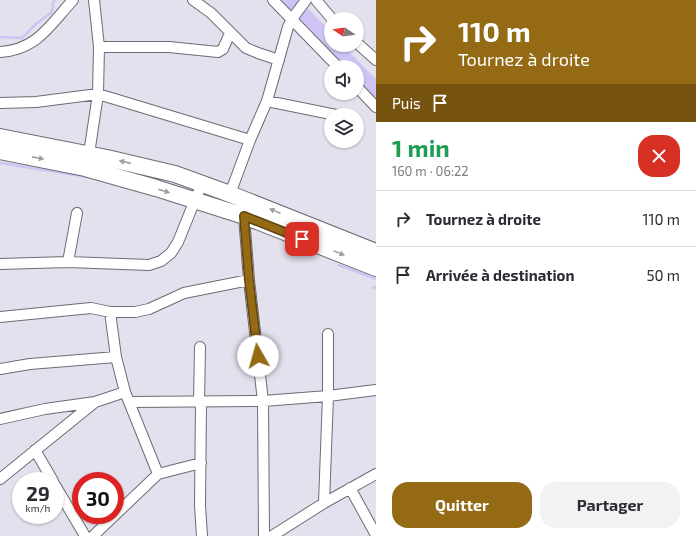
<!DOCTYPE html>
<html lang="fr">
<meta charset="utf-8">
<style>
:root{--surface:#fff;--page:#f2f2f3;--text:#2b2b33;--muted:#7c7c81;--line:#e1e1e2;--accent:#946a15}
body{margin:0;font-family:"Exo 2",sans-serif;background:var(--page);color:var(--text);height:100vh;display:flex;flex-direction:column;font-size:15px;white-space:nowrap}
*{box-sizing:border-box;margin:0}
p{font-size:13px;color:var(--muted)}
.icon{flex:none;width:22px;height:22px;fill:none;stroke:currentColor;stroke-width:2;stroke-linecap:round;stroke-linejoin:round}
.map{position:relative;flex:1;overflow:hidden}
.drawer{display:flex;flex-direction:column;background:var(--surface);width:320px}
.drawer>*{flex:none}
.top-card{background:#946a15;color:#fff;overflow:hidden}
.needle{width:26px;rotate:283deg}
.tools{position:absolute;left:324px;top:12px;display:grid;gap:8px}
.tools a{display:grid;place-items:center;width:40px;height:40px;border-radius:50%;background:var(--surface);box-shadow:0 1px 3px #0004;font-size:20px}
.speed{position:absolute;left:12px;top:472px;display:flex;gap:8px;font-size:20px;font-weight:700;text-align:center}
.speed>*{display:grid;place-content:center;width:52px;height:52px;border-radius:50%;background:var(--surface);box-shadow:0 1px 3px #0004;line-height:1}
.speed small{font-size:10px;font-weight:400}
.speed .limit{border:6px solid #d22;background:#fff;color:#111}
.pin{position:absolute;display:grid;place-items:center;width:34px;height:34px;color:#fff;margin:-17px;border-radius:8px;box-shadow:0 2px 6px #0006}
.me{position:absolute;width:44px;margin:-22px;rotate:353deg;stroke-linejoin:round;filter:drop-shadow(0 0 3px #0008)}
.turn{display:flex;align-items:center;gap:14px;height:84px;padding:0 16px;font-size:18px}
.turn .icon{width:52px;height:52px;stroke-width:2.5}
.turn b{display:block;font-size:28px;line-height:34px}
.then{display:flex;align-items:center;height:38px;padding:0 16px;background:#0003;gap:8px;font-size:15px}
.round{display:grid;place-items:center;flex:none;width:42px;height:42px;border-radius:16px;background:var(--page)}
.headline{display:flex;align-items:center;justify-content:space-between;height:68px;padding:0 16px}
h1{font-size:24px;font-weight:700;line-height:30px;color:#1e9e55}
.primary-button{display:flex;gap:8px;margin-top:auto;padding:8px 16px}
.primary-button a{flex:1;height:46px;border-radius:16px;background:var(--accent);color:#fff;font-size:16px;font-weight:700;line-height:46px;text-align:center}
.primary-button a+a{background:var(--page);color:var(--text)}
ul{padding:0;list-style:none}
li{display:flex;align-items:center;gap:12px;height:56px;padding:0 16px;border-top:1px solid var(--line)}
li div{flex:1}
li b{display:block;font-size:15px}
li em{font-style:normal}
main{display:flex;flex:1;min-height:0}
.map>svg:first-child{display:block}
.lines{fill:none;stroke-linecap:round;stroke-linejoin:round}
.stream{stroke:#cfc3f4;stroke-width:2.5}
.river{stroke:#cfc3f4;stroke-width:16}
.street-casing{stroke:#6d6b76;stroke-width:12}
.primary-casing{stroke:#6d6b76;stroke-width:18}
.street{stroke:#fff;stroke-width:10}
.primary{stroke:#fff;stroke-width:16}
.oneway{fill:#9f9fa0}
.route-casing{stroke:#60450e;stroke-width:10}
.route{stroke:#946a15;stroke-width:7}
</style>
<main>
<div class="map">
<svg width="376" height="536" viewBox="0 0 376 536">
<rect width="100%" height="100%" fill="#e4e1ee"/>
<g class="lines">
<path class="stream" d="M 0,37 L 22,38 L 37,23 L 51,13 L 53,7 L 53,3 L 55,0
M 0,163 L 88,177
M 339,265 L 376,279
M 373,288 L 376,287"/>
<path class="river" d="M 289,0 L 331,44
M 332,45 L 353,67
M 357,71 L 376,91"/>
<defs>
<path id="street" d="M 193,0 L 211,13 L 246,48 L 258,53 L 279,60
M 273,0 L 338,67
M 316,0 L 332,19
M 357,43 L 376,60
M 99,47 L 169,47 L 218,52 L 223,49 L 230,33
M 0,52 C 37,50 50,25 73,0
M 357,87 L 376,107
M 267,101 L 336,115
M 0,103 L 36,102 L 98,94 L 250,140
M 89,154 L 98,94 L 99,47 L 94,0
M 230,194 L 250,140 L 267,101 L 288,27 L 292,19 L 306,0
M 244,216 L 249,280 L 263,401 L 264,536
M 68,262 L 77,213
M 0,264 L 68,262 L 149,265 L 161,261 L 171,253 L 178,242 L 195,200 L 202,184
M 110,312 L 116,357 L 125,392 L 158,474
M 0,317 L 91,308 L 110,312 L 135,312 L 149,309 L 184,293 L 249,280
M 0,369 L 30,364 L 116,357
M 130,402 L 263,401 L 328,396 L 376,390
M 199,403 L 200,347
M 201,403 L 200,505 L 202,536
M 0,419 L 45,409 L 95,402 L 125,392
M 35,450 L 53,481
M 0,479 L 95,402
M 55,485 L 85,536
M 350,488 L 376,535
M 324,503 L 328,396 L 328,334
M 115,515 L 158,474 L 201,463
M 93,536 L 115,515
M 272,536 L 324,503 L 376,474"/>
<path id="primary" d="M 0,137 L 107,158 L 175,174 L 230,194 L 376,252
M 0,151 L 85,168 L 156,188 L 244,216 L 376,268"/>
</defs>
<use href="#street" class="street-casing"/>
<use href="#primary" class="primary-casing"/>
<use href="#street" class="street"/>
<use href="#primary" class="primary"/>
</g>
<defs><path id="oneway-solid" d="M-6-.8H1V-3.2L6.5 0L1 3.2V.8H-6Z"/></defs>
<g class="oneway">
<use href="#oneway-solid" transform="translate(38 158) rotate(11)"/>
<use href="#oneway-solid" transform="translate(125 162) rotate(-167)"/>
<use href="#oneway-solid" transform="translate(164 191) rotate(18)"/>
<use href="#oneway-solid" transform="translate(275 211) rotate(-158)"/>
<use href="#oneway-solid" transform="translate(339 253) rotate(22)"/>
</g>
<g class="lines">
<defs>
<path id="route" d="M 258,356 L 249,280 L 244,216 L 302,239"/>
</defs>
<use href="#route" class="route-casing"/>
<use href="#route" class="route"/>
</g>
</svg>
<div class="tools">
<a><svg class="needle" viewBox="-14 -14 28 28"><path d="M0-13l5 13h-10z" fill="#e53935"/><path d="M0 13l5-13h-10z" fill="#7c7c81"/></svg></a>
<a><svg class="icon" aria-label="sound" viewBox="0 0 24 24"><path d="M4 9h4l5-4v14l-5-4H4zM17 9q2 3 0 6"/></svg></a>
<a><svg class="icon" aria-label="layers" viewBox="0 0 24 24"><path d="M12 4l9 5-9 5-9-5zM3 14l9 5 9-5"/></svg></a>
</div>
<div class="speed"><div>29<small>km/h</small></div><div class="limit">30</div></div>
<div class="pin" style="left:302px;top:239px;background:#d93025"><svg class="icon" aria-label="arrive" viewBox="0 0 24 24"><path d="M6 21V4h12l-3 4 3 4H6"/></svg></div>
<svg class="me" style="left:258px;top:356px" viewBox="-20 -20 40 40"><circle r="19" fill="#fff"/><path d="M0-13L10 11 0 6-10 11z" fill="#946a15"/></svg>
</div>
<section class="drawer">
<div class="top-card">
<div class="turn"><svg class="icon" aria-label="right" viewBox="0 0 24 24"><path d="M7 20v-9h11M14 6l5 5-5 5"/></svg><div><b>110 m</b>Tournez à droite</div></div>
<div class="then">Puis<svg class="icon" aria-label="arrive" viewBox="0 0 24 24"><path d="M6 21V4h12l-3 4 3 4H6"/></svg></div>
</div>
<div class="headline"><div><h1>1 min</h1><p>160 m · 06:22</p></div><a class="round" style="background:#d93025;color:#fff"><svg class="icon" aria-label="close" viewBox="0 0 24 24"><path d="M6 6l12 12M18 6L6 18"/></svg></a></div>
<ul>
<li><svg class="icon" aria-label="right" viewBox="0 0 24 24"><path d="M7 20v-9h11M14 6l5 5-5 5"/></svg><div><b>Tournez à droite</b></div><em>110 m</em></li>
<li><svg class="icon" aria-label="arrive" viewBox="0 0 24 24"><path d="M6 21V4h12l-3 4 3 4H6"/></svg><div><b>Arrivée à destination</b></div><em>50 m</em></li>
</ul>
<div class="primary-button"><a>Quitter</a><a>Partager</a></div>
</section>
</main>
